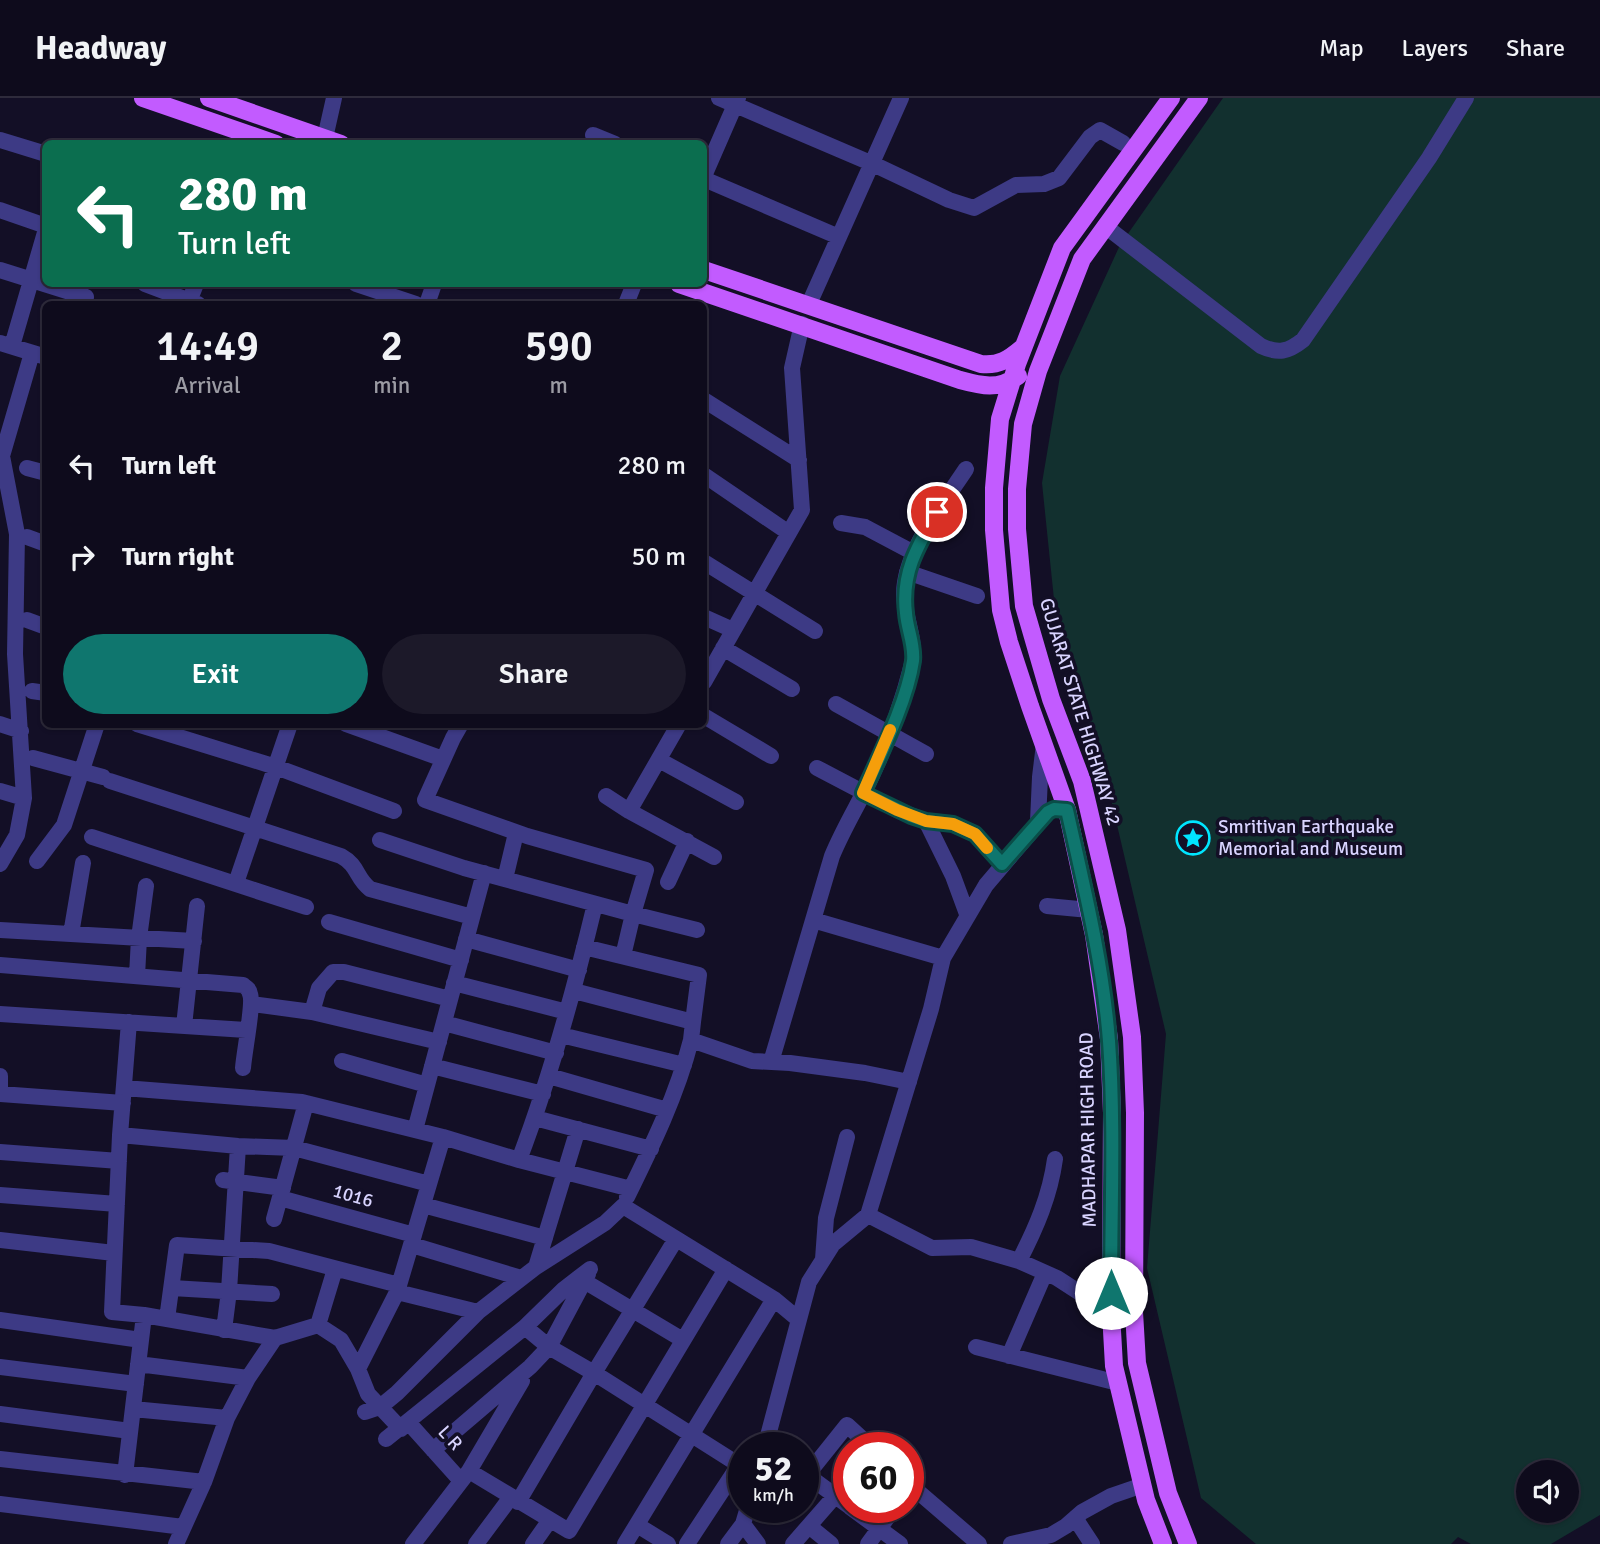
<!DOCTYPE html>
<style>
:root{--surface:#0e0b1c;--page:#1c1929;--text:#f1f3f6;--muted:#9b9ba3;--line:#2e2b3b;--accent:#0f766e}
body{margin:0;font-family:Signika,sans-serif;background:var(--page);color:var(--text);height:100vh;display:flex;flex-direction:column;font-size:26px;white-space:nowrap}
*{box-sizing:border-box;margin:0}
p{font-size:23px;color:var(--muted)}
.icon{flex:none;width:38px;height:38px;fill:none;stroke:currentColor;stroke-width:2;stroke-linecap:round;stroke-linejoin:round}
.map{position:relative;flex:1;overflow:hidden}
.drawer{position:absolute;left:42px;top:203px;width:665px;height:427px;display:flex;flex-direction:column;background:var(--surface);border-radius:10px;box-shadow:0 2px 5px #0004,0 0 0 2px var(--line)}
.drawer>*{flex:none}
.top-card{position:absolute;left:42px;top:42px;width:665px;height:147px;border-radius:10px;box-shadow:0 2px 5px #0004,0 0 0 2px var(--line);background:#0b6e4f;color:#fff;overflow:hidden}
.buttons{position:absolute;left:1516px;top:1362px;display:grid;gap:14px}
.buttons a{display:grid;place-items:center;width:63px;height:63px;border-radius:50%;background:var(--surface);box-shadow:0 2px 5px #0004,0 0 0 2px var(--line);font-size:35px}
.speed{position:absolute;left:728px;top:1334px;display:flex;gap:14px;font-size:35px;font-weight:700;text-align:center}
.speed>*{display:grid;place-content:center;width:91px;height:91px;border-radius:50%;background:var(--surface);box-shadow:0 2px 5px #0004,0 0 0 2px var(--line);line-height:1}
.speed small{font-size:18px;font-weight:400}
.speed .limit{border:10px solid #d22;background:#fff;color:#111}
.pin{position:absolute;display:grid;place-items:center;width:60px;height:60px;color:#fff;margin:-30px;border:4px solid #fff;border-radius:50%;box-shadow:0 2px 7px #0007}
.me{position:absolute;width:77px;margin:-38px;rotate:0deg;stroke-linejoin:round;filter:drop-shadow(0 0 5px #0008)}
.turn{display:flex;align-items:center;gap:24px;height:147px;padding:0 21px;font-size:32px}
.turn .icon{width:91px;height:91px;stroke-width:2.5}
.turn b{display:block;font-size:49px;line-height:60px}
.eta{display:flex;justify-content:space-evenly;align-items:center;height:119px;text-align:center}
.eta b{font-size:42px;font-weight:600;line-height:49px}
.action{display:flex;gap:14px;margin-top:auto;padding:14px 21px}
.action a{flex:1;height:80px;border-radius:42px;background:var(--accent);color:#fff;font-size:28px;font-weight:600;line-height:80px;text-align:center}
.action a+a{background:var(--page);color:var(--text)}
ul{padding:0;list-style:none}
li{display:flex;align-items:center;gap:21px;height:91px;padding:0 21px}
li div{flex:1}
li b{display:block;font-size:26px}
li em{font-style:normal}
header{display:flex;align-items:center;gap:42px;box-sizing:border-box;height:98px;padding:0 35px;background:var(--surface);border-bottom:2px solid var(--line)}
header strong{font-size:33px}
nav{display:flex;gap:38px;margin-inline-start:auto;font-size:24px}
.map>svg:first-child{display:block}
.green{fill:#12302f;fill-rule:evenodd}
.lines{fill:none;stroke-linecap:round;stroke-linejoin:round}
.minor{stroke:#3d3a85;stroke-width:16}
.major{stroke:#c25bff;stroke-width:18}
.route-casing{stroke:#0a4d48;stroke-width:18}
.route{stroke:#0f766e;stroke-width:12}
.slow{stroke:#f59e0b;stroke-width:12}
.labels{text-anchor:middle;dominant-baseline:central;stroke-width:7;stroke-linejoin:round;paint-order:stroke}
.street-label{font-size:19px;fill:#d9d4ff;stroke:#130f26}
.poi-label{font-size:19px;fill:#d9d4ff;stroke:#130f26;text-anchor:start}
</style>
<header>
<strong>Headway</strong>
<nav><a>Map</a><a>Layers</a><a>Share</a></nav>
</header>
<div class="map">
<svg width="1600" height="1446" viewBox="0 0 1600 1446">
<rect width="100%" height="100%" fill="#130f26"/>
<path class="green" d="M 1223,0 L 1600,0 L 1600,1417 L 1551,1446 L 1471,1446 L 1458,1439 L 1451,1446 L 1256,1446 L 1201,1400 L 1147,1170 L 1166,936 L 1110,697 L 1055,511 L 1042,385 L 1060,278 L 1120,147 ZM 1528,1374 L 1566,1374 L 1566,1412 L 1528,1412 Z"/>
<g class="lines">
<path class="minor" d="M 719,0 L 873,66 L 949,102 L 974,110 L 1016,87 L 1044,86 L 1059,80 L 1090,39 L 1100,32 L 1123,45
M 593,37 L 615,46
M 325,40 L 334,0
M 0,42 L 46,56
M 704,78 L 738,0
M 704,81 L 839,139
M 0,112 L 46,128
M 1105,128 L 1261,248 C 1278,256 1288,254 1303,242 L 1429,60 L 1466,0
M 0,172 L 86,199
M 145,186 L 198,206
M 356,186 L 416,206
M 188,206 L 196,186
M 427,206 L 434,186
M 626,206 L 634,186
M 809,206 L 901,0
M 0,245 L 46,259
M 12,248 L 46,131
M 704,302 L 799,362
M 27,370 L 46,375
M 704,377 L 789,435
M 841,425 L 865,429 L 914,455
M 27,439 L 46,446
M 704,464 L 815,533
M 907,474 L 977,498
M 704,519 L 733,532
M 27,522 L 46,529
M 723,550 L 792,591
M 704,584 L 802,412 L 792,270 L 802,226
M 32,593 L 46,595
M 836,606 L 926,656
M 704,618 L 771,658
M 0,626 L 21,633
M 137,626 L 276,669 L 394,713
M 346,626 L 443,661
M 33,660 L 103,679
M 659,662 L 736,704
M 817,670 L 897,712 L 926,723 L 953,726 L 975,736 L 1002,766
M 110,683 L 341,758 C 359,768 355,779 370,791 L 472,819
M 0,693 L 24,700
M 606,698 L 629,713 L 714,759
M 629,713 L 679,626
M 926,723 L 953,778 L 967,816
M 1038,723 L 1040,679 L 1044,646
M 92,739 L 306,809
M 380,742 L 464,770 L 633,816 L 646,772 L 527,738 L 425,702 L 453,640 L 461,626
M 37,763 L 64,727 L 97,626
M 0,766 L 17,737 L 24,700 L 15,556 L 17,436 L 2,358 L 32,255
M 505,781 L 516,735
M 668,784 L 687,743
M 236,785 L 290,626
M 1047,808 L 1089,812
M 813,822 L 943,860
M 329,824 L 461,862
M 0,832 L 194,843
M 71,836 L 83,765
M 466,841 L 579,872
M 584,849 L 699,877 L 693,924
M 623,858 L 633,816 L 697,832
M 0,867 L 243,887 C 247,890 249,891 250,896 C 254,905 244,955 243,970
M 137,878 L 139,840 L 146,788
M 454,885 L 567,914
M 574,893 L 693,924 L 691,942 L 752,963 L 790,965 L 865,975 L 909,984
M 252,906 L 312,914 L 439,944
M 312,914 L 319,890 L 333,874 L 344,874 L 450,901
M 0,916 L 246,932
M 129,924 L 120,1037 L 112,1214 L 144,1217 L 275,1240
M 444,925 L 556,955
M 184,928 L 197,808
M 561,937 L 684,967
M 342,963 L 427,987
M 771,964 L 832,758 C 841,736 852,717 863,696 C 883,656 901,610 912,566 C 917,545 905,520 904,498 C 903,455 943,406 966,371
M 432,968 L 543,996
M 0,978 L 0,995
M 549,978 L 667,1012
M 124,990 L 302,1004 L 443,1039 L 519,1062 L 631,1091
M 0,996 L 123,1005
M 535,1020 L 651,1051
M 415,1032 L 484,775
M 120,1037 L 238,1048 L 294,1050 L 429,1086
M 0,1054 L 119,1063
M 519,1062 C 551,978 574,893 595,806
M 223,1082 L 283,1090
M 0,1097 L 117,1106
M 627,1099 C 652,1048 677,997 691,942
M 280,1100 L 414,1137
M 423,1107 L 545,1140
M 868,1117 L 932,1150 L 971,1149 L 1019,1163 C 1036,1130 1050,1098 1055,1061
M 274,1121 L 306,1005
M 0,1142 L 114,1155
M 412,1147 L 521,1180
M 823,1161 L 826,1120 L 847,1039
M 1019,1163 L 1057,1180 L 1111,1215
M 536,1169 L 578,1031
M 584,1183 L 683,1242
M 172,1190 L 272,1196
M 397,1194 L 478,1214
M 167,1221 L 177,1147 L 269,1153 L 399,1187
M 0,1222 L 141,1242
M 318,1227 L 335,1171
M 525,1229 L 549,1249 L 594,1275 L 744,1370
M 224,1232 L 229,1193 L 238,1048
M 976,1249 L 1118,1285
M 1009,1258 L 1045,1175
M 138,1266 L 248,1280
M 0,1269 L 136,1286
M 358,1271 L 397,1194 L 443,1039
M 133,1311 L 227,1320
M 365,1314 L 380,1309 L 397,1295 L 478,1214 L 536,1169 L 605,1125 L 623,1108 L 774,1201 L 798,1221
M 0,1316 L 130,1333
M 408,1324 L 461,1383
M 386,1341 L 525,1229 L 564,1191 L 590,1171
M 765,1349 L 809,1184 L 833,1146 L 868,1117 L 931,911 L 943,860 L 986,787 L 1048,714 L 1054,711 L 1067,712
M 433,1352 L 530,1269 L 549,1249 L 588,1176
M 0,1361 L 204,1384
M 469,1373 L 569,1433 L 726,1171
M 125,1377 L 144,1217
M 908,1385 L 979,1446
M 518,1404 L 594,1275 L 676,1141
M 0,1406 L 183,1429
M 849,1408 L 807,1377 L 847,1327 L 871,1349
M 748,1409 L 743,1426 L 758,1446
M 850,1409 L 900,1446
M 1075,1420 L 1092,1446
M 637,1427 L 668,1446
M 809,1428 L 831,1446
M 176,1446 L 204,1384 L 227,1320 L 248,1280 L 275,1240 L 318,1227 L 341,1242 L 358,1271 L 368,1296 L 401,1331
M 413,1446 L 469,1373 L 522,1283
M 476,1446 L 511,1399
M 533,1446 L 550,1422
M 625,1446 L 774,1201
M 687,1446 L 739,1367
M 728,1446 L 743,1426
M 793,1446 L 835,1398
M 868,1446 L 895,1409
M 1011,1446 L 1051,1437 L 1066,1428 L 1082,1414 L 1111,1398 L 1143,1387"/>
<path class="major" d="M 143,0 L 276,46
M 209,0 L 341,46
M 704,172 L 981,266 C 999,268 1009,261 1022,250
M 679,186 L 960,282 C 982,288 998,292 1018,278
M 1163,1446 L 1146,1402 L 1114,1268 L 1111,1215 L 1112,1015 L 1109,941 L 1094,837 L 1067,712 L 1030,608 L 1009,544 L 1001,512 L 994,432 L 994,390 L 1000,321 L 1017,266 L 1062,150 L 1171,0
M 1188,1446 L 1168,1395 L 1137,1265 L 1134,1214 L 1135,1015 L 1132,939 L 1117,832 L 1082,683 L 1051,601 L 1024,508 L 1017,431 L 1017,391 L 1023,326 L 1038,273 L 1082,161 L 1199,0"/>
</g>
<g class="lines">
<defs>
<path id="route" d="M 937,414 C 918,447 901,475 906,515 C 907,531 915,547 913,563 C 907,604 880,657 863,695 L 911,718 L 926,723 L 953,726 L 975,736 L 1002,766 L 1048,714 L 1054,711 L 1067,712 C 1084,788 1103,865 1109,943 C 1115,1027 1111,1111 1111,1195"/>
</defs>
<use href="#route" class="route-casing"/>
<use href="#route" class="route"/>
<path class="slow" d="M 890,632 L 863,695 L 897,712 L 926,723 L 953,726 L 975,736 L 987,750"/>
</g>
<defs>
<symbol id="sight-ring" viewBox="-11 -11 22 22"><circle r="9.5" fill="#130f26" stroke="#00e5ff" stroke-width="1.5"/><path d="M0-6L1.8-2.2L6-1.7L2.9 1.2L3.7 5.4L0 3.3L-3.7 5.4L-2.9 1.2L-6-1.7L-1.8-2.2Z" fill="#00e5ff"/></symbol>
</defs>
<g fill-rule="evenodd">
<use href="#sight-ring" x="1174" y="721" width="38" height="38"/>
</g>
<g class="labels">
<g class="street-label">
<text transform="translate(1080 614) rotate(73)">GUJARAT STATE HIGHWAY 42</text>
<text transform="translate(1088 1032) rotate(-91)">MADHAPAR HIGH ROAD</text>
<text transform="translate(353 1098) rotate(16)">1016</text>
<text transform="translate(450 1340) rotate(48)">L R</text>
</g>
<g class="poi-label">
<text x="1218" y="729">Smritivan Earthquake<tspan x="1218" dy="22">Memorial and Museum</tspan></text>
</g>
</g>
</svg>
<div class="buttons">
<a><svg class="icon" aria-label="sound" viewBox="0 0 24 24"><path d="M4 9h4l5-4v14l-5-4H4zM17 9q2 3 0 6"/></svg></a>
</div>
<div class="speed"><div>52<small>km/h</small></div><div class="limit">60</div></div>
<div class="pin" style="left:937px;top:414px;background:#d93025"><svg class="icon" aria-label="arrive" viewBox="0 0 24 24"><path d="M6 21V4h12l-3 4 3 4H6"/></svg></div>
<svg class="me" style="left:1111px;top:1195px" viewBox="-20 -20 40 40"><circle r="19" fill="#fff"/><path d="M0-13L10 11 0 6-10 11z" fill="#0f766e"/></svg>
<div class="top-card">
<div class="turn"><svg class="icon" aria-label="left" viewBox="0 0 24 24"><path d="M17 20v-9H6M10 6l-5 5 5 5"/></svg><div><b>280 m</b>Turn left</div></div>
</div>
<section class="drawer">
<div class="eta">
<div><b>14:49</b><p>Arrival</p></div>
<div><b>2</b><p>min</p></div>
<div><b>590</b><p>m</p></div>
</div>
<ul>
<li><svg class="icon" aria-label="left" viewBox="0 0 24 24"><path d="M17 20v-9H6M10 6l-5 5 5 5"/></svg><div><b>Turn left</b></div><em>280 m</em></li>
<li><svg class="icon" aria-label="right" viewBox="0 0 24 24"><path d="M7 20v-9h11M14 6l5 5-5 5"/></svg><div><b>Turn right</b></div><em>50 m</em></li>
</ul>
<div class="action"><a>Exit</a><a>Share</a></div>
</section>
</div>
